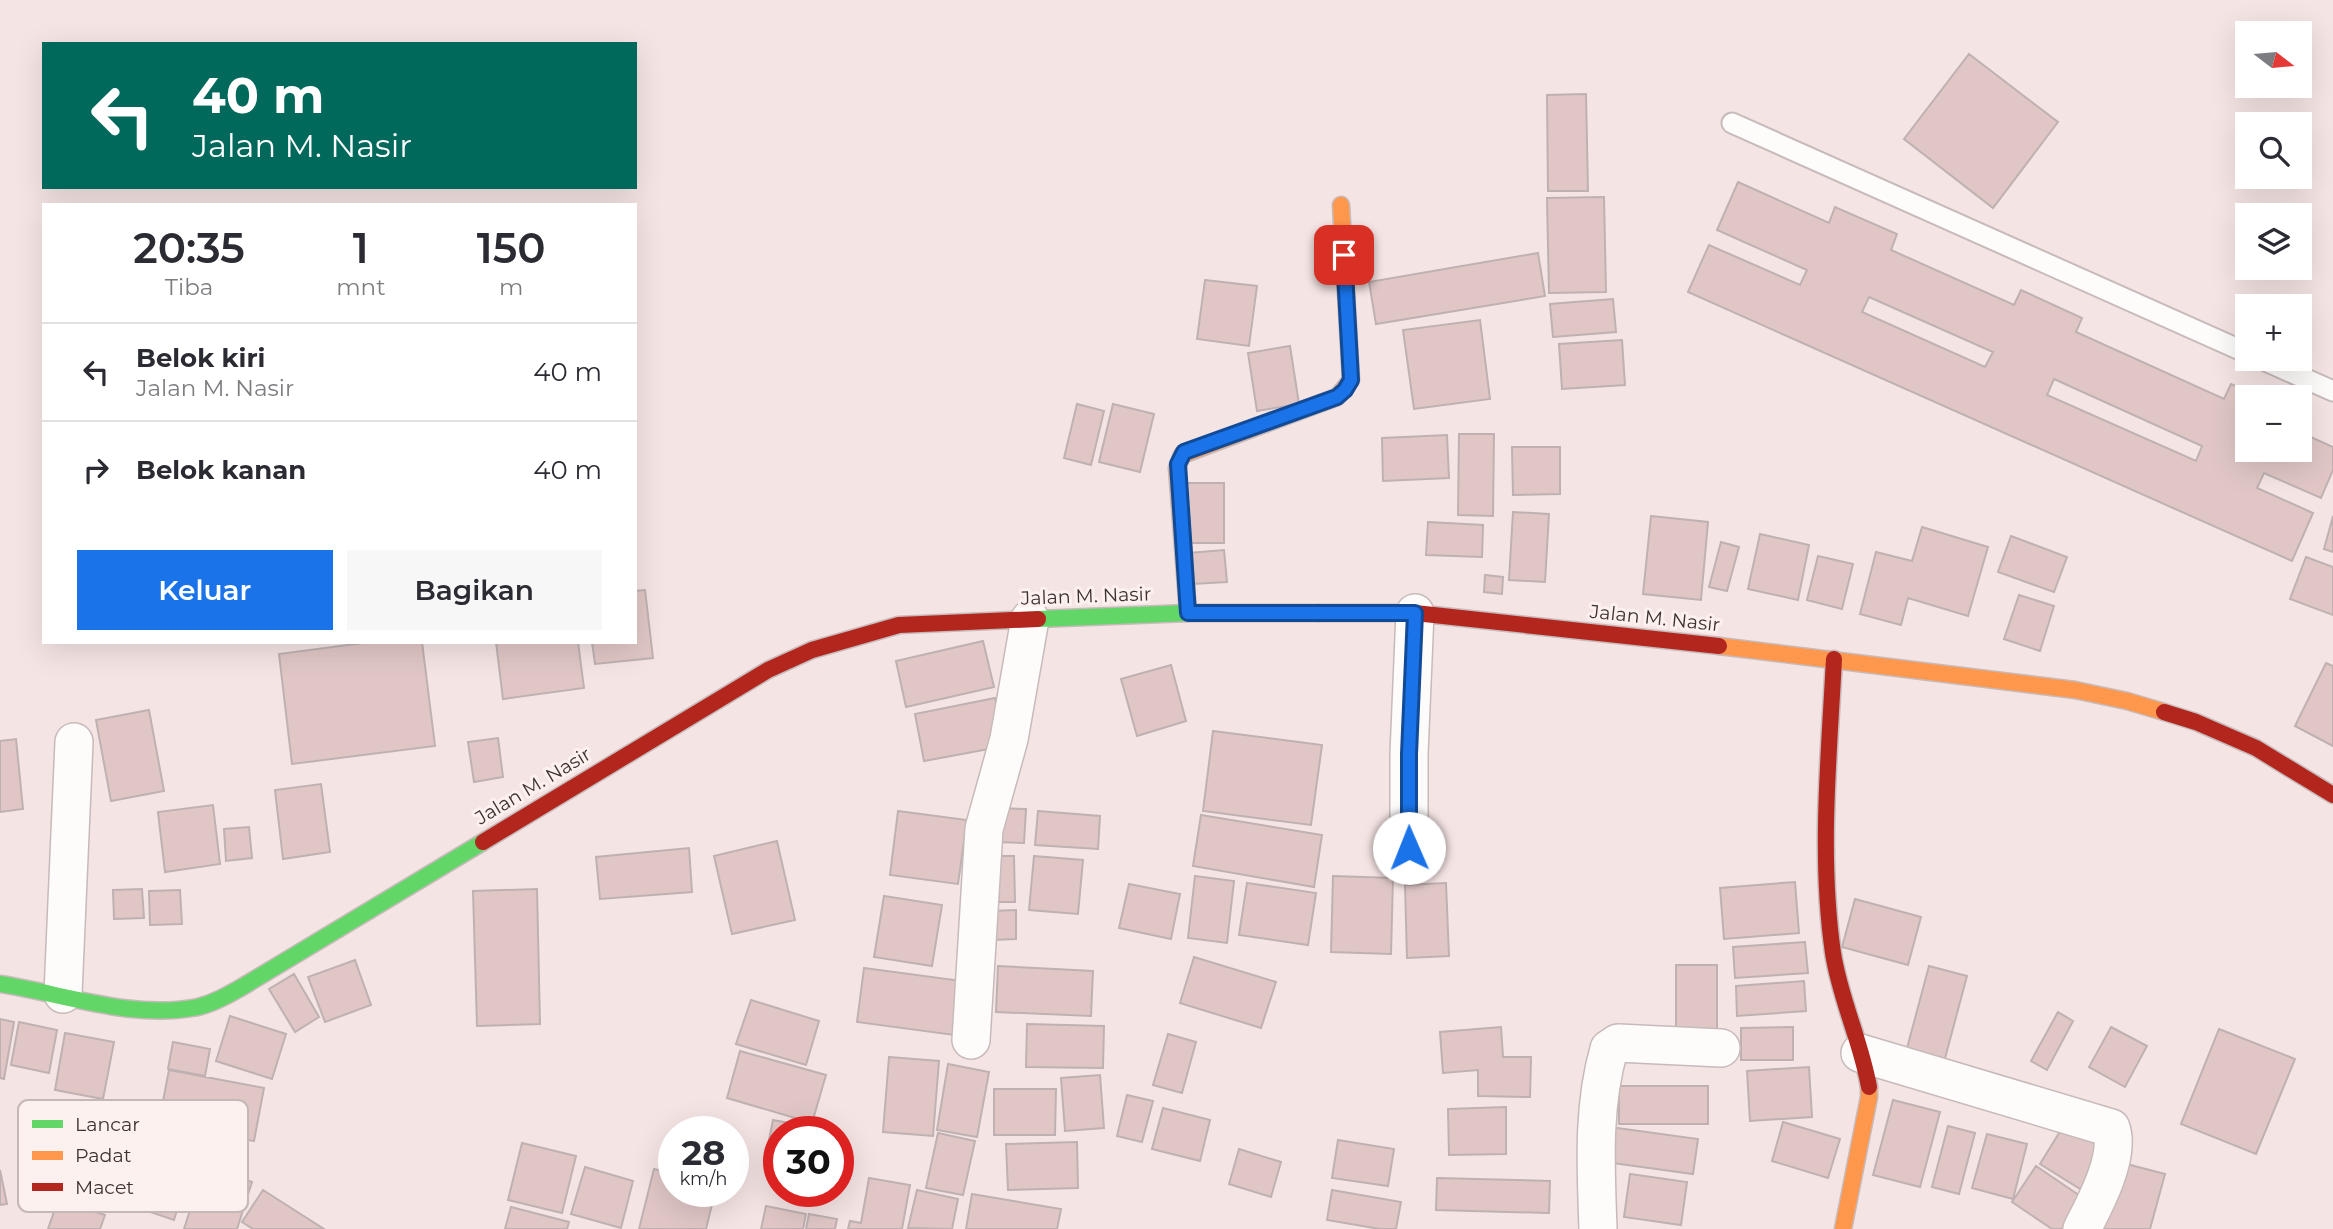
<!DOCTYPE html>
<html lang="id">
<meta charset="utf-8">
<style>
:root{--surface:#fff;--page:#f7f7f7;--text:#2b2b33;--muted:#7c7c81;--line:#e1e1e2;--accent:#1a73e8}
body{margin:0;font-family:Montserrat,sans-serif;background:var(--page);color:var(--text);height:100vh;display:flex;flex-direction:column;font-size:26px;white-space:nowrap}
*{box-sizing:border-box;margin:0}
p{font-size:23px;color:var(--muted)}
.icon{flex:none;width:38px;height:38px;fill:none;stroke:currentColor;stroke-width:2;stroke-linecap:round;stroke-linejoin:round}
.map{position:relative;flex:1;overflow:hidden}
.panel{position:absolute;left:42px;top:203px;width:595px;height:441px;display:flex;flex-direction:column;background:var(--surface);border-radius:0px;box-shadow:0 7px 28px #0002}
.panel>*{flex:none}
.guide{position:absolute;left:42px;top:42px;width:595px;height:147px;border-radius:0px;box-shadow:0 7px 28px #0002;background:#00695c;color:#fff;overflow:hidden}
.needle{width:46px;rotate:106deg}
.tools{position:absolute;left:2235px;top:21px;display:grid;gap:14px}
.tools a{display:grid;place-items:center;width:77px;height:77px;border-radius:0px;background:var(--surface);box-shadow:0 7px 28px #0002;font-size:35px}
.speed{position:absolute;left:658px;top:1116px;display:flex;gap:14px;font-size:35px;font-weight:700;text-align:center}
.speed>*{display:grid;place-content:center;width:91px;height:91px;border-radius:50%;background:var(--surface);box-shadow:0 7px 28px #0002;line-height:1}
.speed small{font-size:18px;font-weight:400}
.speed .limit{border:10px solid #d22;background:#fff;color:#111}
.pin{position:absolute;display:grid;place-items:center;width:60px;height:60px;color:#fff;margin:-30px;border-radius:14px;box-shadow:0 4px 10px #0006}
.me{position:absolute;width:77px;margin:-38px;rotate:359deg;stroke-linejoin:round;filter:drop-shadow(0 0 5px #0008)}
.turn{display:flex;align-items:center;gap:24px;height:147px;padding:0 35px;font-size:32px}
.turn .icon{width:91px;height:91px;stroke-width:2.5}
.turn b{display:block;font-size:49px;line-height:60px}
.eta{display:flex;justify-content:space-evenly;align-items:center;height:119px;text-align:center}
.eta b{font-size:42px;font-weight:600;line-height:49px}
.button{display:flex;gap:14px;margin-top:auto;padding:14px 35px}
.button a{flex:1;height:80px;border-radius:0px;background:var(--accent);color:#fff;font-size:28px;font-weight:600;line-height:80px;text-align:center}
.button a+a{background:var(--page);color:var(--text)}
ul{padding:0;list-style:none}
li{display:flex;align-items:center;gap:21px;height:98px;padding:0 35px;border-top:2px solid var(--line)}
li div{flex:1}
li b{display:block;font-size:26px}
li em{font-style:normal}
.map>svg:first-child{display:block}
.building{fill:#e0c7c6;stroke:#bfb1b1;stroke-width:2;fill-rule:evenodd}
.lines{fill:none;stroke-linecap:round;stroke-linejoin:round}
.lane-casing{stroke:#c7baba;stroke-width:23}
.street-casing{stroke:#c7baba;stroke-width:40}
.fast-casing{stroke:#c7baba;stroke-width:19}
.slow-casing{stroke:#c7baba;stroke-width:19}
.jam-casing{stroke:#c7baba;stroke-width:19}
.lane{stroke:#fefbfb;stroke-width:19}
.street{stroke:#fefbfb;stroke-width:37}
.fast{stroke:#63d668;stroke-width:16}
.slow{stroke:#ff974d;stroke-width:16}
.jam{stroke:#b3261e;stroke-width:16}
.route-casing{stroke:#114b97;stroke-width:18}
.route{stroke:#1a73e8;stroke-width:12}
.labels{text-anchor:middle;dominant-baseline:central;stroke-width:6;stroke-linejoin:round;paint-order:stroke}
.street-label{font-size:19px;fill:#3e3231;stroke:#fdf1f0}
.key{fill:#fdf1f0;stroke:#c4b8b7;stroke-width:2}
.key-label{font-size:19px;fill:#3e3231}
</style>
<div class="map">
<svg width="2333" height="1229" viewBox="0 0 2333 1229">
<rect width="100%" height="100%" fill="#f5e4e4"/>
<path class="building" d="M 1969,54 L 2058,122 L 1993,208 L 1904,139 Z
M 1586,94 L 1588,191 L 1548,191 L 1547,95 Z
M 1738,182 L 1829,223 L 1835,207 L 1897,234 L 1891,250 L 2014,305 L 2021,290 L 2082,318 L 2076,332 L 2224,399 L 2231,384 L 2261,397 L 2247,397 L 2247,450 L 2300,450 L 2300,432 L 2333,447 L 2333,470 L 2321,498 L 2264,473 L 2257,488 L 2313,513 L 2292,561 L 1688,292 L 1709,245 L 1800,285 L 1807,270 L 1717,230 ZM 1869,297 L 1993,352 L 1985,367 L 1862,312 ZM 2054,379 L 2202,446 L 2196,461 L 2047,395 Z
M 1604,197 L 1606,292 L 1549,293 L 1547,198 Z
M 1538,253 L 1545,296 L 1376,324 L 1369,282 Z
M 1205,280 L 1257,286 L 1249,346 L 1197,339 Z
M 1613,299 L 1616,332 L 1553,337 L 1550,304 Z
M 1480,320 L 1490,399 L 1414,409 L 1403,330 Z
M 1622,340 L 1625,385 L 1562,389 L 1559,344 Z
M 1290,346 L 1299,404 L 1257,411 L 1248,353 Z
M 1077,404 L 1104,411 L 1091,465 L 1064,458 Z
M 1113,404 L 1154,414 L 1140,472 L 1099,462 Z
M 1459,434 L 1494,434 L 1493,516 L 1458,515 Z
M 1447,435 L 1449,478 L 1383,481 L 1382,438 Z
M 1512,447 L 1560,447 L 1560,494 L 1513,495 Z
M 1185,483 L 1224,483 L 1224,543 L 1185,543 Z
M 1513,512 L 1549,514 L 1545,582 L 1509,580 Z
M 1651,516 L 1708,522 L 1701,600 L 1643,594 Z
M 2333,516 L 2333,552 L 2324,549 Z
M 1428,522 L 1483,525 L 1482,557 L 1426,555 Z
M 1922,527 L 1988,547 L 1968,616 L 1908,598 L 1901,625 L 1860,614 L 1876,552 L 1912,561 Z
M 1760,534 L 1809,545 L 1798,600 L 1748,589 Z
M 2011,536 L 2067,557 L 2054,592 L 1998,572 Z
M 1721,542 L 1739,547 L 1727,591 L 1709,587 Z
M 1224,550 L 1227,582 L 1192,584 L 1189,553 Z
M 1818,556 L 1853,564 L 1842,609 L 1807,600 Z
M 2306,557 L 2333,567 L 2333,615 L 2290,599 Z
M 1485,575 L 1503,577 L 1502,594 L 1484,592 Z
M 645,590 L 653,658 L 595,664 L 592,642 L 635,642 L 635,591 Z
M 2019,595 L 2054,606 L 2040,651 L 2004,639 Z
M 983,641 L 994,687 L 906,707 L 896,661 Z
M 370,642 L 422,642 L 435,746 L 292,764 L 279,654 Z
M 496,642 L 578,642 L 584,688 L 503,699 Z
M 2326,663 L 2333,666 L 2333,746 L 2295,726 Z
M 1171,665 L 1186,721 L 1137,736 L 1121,679 Z
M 995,698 L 1005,746 L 924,761 L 915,714 Z
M 149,710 L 164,791 L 111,801 L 96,720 Z
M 1213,731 L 1322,745 L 1311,825 L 1203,811 Z
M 498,738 L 503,777 L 474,782 L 468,742 Z
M 16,739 L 23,809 L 0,812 L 0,741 Z
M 321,784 L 330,852 L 283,859 L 275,790 Z
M 213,805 L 220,864 L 165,872 L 158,812 Z
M 997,808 L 1026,809 L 1024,843 L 996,842 Z
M 898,811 L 967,820 L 958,884 L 890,875 Z
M 1038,811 L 1100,816 L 1098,849 L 1035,845 Z
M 1201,815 L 1322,835 L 1314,887 L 1193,866 Z
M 249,827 L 252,858 L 226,861 L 224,829 Z
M 777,841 L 795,920 L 732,934 L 714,856 Z
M 689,848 L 692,892 L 600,899 L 596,857 Z
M 988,856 L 1014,856 L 1015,902 L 990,902 Z
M 1034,856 L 1083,860 L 1078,914 L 1029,910 Z
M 1195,876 L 1234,881 L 1227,943 L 1188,938 Z
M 1333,876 L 1393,878 L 1391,954 L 1331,952 Z
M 1795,882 L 1799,933 L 1724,939 L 1720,888 Z
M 1247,883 L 1316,893 L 1308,945 L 1239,935 Z
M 1446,883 L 1449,956 L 1407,958 L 1405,885 Z
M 1129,884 L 1180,894 L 1171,939 L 1119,928 Z
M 142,889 L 144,918 L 114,919 L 113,890 Z
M 537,889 L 540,1024 L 477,1026 L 473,891 Z
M 180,890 L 182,924 L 150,925 L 149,891 Z
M 884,896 L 942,905 L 932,966 L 874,957 Z
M 1855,899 L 1921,917 L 1908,965 L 1842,947 Z
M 1016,910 L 1016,939 L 992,940 L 992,911 Z
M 1805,942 L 1808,973 L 1735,978 L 1733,947 Z
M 1194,957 L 1276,982 L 1261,1028 L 1180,1003 Z
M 355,960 L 371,1005 L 325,1022 L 308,977 Z
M 1676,965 L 1717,965 L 1717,1032 L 1676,1032 Z
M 998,966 L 1093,971 L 1091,1016 L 996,1012 Z
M 1929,966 L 1967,976 L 1944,1062 L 1906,1052 Z
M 864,968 L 962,981 L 954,1035 L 857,1022 Z
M 294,974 L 319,1017 L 295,1032 L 269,989 Z
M 1804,981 L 1806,1011 L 1737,1016 L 1736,986 Z
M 751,1000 L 819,1021 L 806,1065 L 736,1044 Z
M 2058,1012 L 2073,1021 L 2047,1070 L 2031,1061 Z
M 230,1016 L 286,1034 L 272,1079 L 216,1061 Z
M 0,1019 L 14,1022 L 4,1079 L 0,1078 Z
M 19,1022 L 57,1030 L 49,1073 L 11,1065 Z
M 1027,1024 L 1104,1026 L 1103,1068 L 1026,1067 Z
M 1501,1027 L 1503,1057 L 1531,1057 L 1530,1097 L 1478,1096 L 1478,1070 L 1443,1073 L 1440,1032 Z
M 1793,1027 L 1793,1060 L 1741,1060 L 1741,1028 Z
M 2111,1027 L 2147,1046 L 2125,1087 L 2089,1067 Z
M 2219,1029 L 2295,1059 L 2256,1154 L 2181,1124 Z
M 65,1033 L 114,1042 L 103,1099 L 55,1090 Z
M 1168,1034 L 1196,1042 L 1182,1093 L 1153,1085 Z
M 173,1042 L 210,1049 L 205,1076 L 168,1069 Z
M 740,1051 L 826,1075 L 812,1123 L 727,1098 Z
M 889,1057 L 939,1061 L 933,1136 L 883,1132 Z
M 948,1064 L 989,1072 L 977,1137 L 937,1130 Z
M 1809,1067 L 1812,1117 L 1750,1121 L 1747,1071 Z
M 169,1070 L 264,1088 L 254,1141 L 159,1122 Z
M 1100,1075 L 1104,1128 L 1065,1131 L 1061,1078 Z
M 1619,1086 L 1708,1086 L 1708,1124 L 1619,1124 Z
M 994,1089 L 1056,1089 L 1055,1135 L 994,1135 Z
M 1127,1095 L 1153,1101 L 1142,1142 L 1117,1136 Z
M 1893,1100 L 1940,1112 L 1920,1187 L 1873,1175 Z
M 1506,1107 L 1506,1154 L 1449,1155 L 1448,1109 Z
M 1163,1108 L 1210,1120 L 1200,1161 L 1152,1149 Z
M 773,1120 L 832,1131 L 831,1132 L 779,1132 L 779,1168 L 764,1165 Z
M 1783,1122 L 1840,1139 L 1828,1178 L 1772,1161 Z
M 2064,1125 L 2109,1152 L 2085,1192 L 2040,1164 Z
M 1948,1126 L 1975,1133 L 1959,1194 L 1932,1187 Z
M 1610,1127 L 1698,1139 L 1693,1174 L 1605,1162 Z
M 938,1133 L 975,1141 L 963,1195 L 926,1188 Z
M 1987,1134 L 2027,1144 L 2013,1199 L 1972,1188 Z
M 1338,1140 L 1394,1149 L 1388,1186 L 1332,1178 Z
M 1077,1142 L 1078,1188 L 1008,1190 L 1006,1144 Z
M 522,1143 L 576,1156 L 562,1213 L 508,1200 Z
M 1239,1149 L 1281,1162 L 1271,1197 L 1229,1184 Z
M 2119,1162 L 2165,1174 L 2150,1229 L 2101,1229 Z
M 140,1163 L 187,1178 L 174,1220 L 127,1204 Z
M 204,1166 L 252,1182 L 237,1229 L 184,1229 Z
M 2036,1166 L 2092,1204 L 2075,1229 L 2052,1229 L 2012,1202 Z
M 585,1167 L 633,1181 L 621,1228 L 571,1214 Z
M 654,1169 L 674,1174 L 674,1192 L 715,1192 L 706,1229 L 639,1229 Z
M 0,1170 L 7,1204 L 0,1205 Z
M 1630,1174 L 1687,1182 L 1681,1225 L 1624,1217 Z
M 869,1178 L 910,1185 L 902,1229 L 848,1229 L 850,1221 L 861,1223 Z
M 1437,1178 L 1550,1181 L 1549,1213 L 1436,1210 Z
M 263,1190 L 324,1229 L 253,1229 L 242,1222 Z
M 917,1190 L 958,1199 L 952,1229 L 908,1228 Z
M 1332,1190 L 1401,1202 L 1396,1229 L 1380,1229 L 1327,1220 Z
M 972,1194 L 1061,1209 L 1057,1229 L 966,1229 Z
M 58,1200 L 105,1215 L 100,1229 L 48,1229 Z
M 766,1206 L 806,1214 L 803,1229 L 761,1229 Z
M 511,1207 L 569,1222 L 567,1229 L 505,1229 Z
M 809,1214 L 837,1219 L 835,1229 L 806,1229 Z"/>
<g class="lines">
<defs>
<path id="lane" d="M 1732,123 L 2247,353
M 2261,359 L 2333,391"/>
<path id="street" d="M 1409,848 L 1409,754 L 1415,613
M 63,994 L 74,742
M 971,1040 L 984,829 L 1009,739 L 1030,619
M 1860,1053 L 2111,1128 C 2121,1156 2095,1204 2082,1229
M 1598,1229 C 1596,1168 1592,1108 1609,1049 L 1618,1043 L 1721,1048"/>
<path id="fast" d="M 1038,619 L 1188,613 L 1319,613
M 0,984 C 64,994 133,1020 198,1007 C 214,1003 228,995 242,987 L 483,842"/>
<path id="slow" d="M 1188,613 L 1177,468 L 1182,455 L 1337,397 L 1351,380 L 1341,205
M 1719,646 L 2075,690 L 2127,701 L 2164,712
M 1843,1229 L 1869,1097 L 1869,1087"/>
<path id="jam" d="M 1319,613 L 1415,613 L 1719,646
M 1834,659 C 1829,756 1819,856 1833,953 C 1840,999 1861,1041 1869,1087
M 2164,712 L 2196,722 L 2256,748 L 2333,795
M 483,842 L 768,670 L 812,650 L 899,625 L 1038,619"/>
</defs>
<use href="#lane" class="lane-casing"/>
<use href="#street" class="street-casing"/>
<use href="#fast" class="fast-casing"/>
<use href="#slow" class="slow-casing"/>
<use href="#jam" class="jam-casing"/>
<use href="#lane" class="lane"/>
<use href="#street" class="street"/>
<use href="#fast" class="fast"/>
<use href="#slow" class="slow"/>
<use href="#jam" class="jam"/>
</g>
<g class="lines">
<defs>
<path id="route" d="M 1344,255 L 1351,380 L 1345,390 L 1337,397 L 1184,452 L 1178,464 L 1188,613 L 1415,613 L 1409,754 L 1409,848"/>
</defs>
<use href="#route" class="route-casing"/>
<use href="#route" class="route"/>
</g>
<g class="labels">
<g class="street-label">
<text transform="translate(1086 596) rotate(-2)">Jalan M. Nasir</text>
<text transform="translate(1655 618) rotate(6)">Jalan M. Nasir</text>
<text transform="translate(533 786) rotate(-31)">Jalan M. Nasir</text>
</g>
</g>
<rect x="18" y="1100" width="230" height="112" rx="10" class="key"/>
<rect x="32" y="1120" width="31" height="8" fill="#63d668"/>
<rect x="32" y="1151" width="31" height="9" fill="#ff974d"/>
<rect x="32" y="1183" width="31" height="8" fill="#b3261e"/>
<g class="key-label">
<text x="75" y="1131">Lancar</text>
<text x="75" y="1162">Padat</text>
<text x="75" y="1194">Macet</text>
</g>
</svg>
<div class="tools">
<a><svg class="needle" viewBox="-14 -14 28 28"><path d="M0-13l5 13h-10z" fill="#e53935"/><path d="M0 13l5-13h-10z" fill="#7c7c81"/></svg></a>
<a><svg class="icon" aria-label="search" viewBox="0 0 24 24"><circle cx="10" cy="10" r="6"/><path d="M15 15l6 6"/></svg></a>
<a><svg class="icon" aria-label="layers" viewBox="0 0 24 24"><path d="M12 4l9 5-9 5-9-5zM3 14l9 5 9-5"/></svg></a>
<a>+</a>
<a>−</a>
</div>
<div class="speed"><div>28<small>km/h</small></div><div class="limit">30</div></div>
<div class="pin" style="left:1344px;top:255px;background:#d93025"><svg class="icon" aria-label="arrive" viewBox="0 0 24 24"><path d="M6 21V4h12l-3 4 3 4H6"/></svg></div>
<svg class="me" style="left:1409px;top:848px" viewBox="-20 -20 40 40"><circle r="19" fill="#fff"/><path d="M0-13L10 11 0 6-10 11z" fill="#1a73e8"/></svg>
<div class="guide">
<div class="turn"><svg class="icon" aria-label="left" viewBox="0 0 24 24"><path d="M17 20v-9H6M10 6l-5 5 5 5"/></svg><div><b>40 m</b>Jalan M. Nasir</div></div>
</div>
<section class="panel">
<div class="eta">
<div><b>20:35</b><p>Tiba</p></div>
<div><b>1</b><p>mnt</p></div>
<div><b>150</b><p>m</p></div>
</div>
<ul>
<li><svg class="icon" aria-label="left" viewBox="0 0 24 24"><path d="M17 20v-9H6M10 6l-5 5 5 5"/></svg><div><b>Belok kiri</b><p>Jalan M. Nasir</p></div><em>40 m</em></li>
<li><svg class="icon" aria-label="right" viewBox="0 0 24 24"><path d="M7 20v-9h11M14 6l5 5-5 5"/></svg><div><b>Belok kanan</b></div><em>40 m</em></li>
</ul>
<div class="button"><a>Keluar</a><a>Bagikan</a></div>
</section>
</div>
